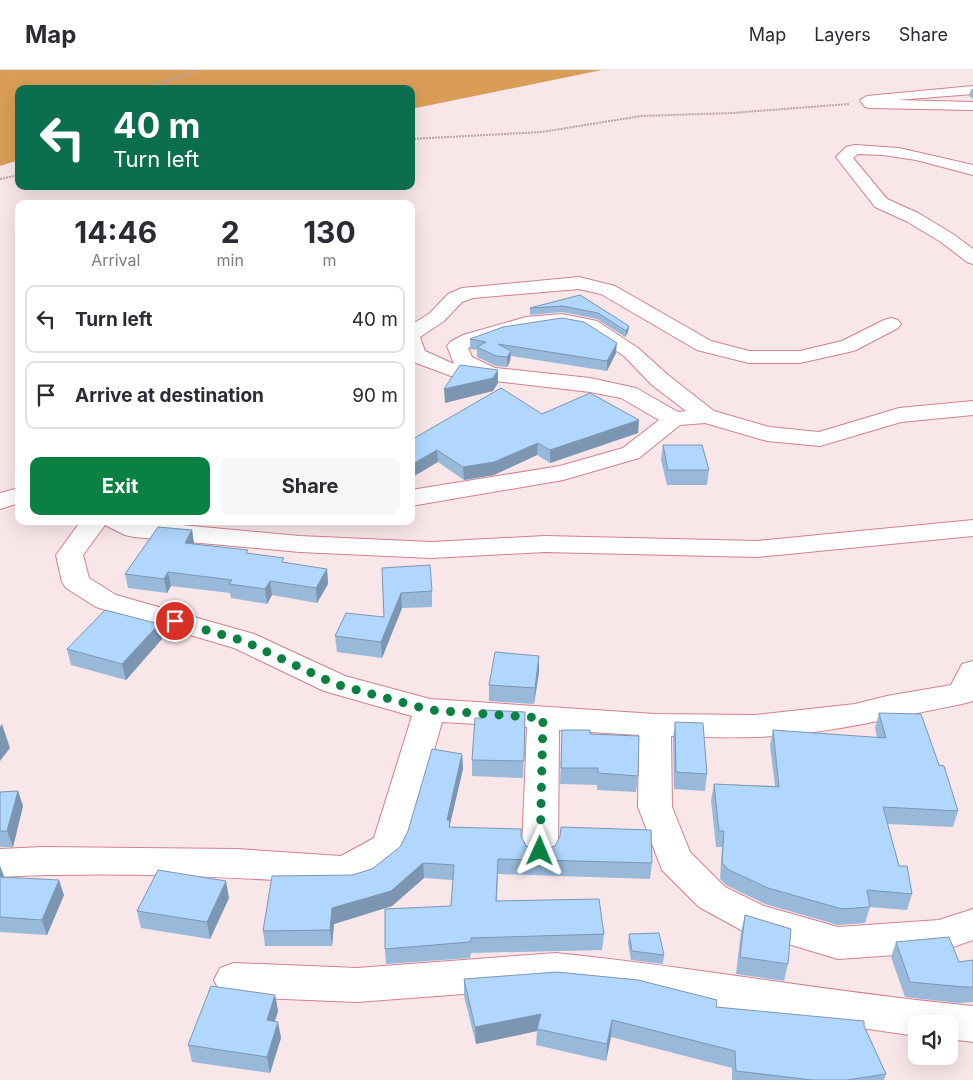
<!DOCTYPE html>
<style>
:root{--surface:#fff;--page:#f7f7f7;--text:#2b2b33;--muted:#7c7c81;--line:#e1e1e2;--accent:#0b8043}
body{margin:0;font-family:Inter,sans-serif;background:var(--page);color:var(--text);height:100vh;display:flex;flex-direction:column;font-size:19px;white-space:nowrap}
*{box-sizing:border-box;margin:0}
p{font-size:16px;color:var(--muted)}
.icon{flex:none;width:28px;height:28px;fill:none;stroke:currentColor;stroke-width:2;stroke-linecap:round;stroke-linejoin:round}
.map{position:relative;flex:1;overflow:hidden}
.drawer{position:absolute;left:15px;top:130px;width:400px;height:325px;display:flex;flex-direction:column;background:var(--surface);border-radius:10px;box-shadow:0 5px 20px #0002}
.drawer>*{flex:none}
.guide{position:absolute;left:15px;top:15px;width:400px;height:105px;border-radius:10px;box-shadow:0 5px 20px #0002;background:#0b6e4f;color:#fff;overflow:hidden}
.tools{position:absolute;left:908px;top:945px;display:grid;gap:10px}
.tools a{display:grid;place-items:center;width:50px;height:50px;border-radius:10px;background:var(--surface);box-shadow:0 5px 20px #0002;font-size:25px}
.pin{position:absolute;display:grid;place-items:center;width:42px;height:42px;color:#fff;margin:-21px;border:2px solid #fff;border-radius:50%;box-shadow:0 1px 5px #0007}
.me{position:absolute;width:55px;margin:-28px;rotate:1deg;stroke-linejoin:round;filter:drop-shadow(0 0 4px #0008)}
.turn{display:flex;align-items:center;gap:18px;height:105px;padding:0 15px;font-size:22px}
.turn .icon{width:65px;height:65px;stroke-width:2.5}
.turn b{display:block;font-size:35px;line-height:42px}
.eta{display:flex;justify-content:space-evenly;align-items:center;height:85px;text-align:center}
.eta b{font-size:30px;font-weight:700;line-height:35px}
.cta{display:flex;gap:10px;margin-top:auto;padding:10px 15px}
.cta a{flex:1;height:58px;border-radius:10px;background:var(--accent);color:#fff;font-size:20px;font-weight:700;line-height:58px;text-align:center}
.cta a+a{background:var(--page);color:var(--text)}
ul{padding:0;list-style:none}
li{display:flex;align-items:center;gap:15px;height:68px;margin:0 10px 8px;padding:0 5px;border:2px solid var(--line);border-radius:10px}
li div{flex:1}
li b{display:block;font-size:19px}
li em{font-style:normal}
header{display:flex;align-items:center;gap:30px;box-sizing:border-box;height:70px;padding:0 25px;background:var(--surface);border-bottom:1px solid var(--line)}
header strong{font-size:24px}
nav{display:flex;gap:28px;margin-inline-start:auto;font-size:18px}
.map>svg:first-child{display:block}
.forest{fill:#da9d58}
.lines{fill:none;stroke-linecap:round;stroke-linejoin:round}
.minor-casing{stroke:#d18190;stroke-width:2}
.path{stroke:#bca4a7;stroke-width:2;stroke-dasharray:2 1;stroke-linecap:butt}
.minor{fill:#fff;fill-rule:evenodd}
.wall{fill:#98b9da}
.shaded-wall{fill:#7c96b2}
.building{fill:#b1d7fe;stroke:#7c96b2}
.route{stroke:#0b8043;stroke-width:9;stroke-dasharray:0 16.2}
</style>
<header>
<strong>Map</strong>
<nav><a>Map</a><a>Layers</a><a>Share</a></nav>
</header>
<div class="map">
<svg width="973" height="1010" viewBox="0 0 973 1010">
<rect width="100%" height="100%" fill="#f8e6e8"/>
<path class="forest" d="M 0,0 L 602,0 L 411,39 L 411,19 L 19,19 L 19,90 L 0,96 Z"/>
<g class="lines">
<defs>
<path id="minor" d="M 973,16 L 973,24 L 897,30 L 973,32 L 973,40 L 870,38 L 865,37 L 860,30 L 867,26 Z
M 855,75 L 899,78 L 973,95 L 973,105 L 916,90 L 883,85 L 858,84 L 853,88 L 887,129 L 918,143 L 953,164 L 973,179 L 973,194 L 967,192 L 941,172 L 906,151 L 875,137 L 836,87 L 846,77 Z
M 579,207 L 615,216 L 711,271 L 749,281 L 800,281 L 842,271 L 884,250 L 891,248 L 898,250 L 901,254 L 898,258 L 856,280 L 849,282 L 800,293 L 749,293 L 697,280 L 601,224 L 579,219 L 473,228 L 462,232 L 444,251 L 420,267 L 425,281 L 454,294 L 447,276 L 450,272 L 463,265 L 526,247 L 562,244 L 597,251 L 638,278 L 668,305 L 714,341 L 769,357 L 819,362 L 899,338 L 973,331 L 973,345 L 901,352 L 820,376 L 767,371 L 705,353 L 680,355 L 639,388 L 563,410 L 411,436 L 411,420 L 560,396 L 623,378 L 659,350 L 621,328 L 590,322 L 451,306 L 411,291 L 411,255 L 430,243 L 448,224 L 462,218 ZM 562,256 L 584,260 L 624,286 L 652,315 L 686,341 L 678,342 L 636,318 L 590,308 L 495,298 L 472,287 L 468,278 C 497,263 531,259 562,256 Z
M 19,418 L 19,433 L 0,439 L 0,423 Z
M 973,450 L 973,466 L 757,487 L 545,482 L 432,488 L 300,482 L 134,467 L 125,465 L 105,455 L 83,485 L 89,508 L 116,525 L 254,564 L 345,606 L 430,629 L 655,644 L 756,645 L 855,634 L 887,626 L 951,615 L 962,594 L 973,591 L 973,631 L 962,634 C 894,647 825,665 755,667 C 727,668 699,667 671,666 L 672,737 L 690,782 L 725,817 L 764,836 L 838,857 L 939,850 L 973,839 L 973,870 L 939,882 L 838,889 L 741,860 L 699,837 L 662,800 L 638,737 L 639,665 L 559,660 L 558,781 L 553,791 L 540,795 L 527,791 L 522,781 L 527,657 L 442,652 L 407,776 L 401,786 L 358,810 L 345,814 C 230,807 115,801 0,807 L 0,779 L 42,777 L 237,779 L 341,786 L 374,768 L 412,646 L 324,621 L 234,578 L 96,537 L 66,518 L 62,512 L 56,485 L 81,451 L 138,451 L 300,466 L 432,472 L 545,466 L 757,471 Z
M 556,883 C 695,897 834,923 973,936 L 973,972 L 949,969 L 949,954 L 916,954 L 916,966 L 645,926 L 556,917 L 357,932 L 234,927 L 220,922 L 214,910 L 220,898 L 234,893 L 357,898 Z"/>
</defs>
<use href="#minor" class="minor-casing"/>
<path class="path" d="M 144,19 L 198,0
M 411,69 L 542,62 L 641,46 L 732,43 L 849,34
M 0,109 L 19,105"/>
<use href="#minor" class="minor"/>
</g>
<path class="wall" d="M 971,19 L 973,19 L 973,29 L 969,26 Z
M 580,225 L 629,256 L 628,262 L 625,267 L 597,249 L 562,242 L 530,245 L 530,238 Z
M 470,269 L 616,283 L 607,301 L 511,286 L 510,291 L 507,297 L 496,296 L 477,287 L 477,280 L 470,279 Z
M 542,344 L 639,350 L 638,363 L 550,393 L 537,385 L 494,405 L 464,410 L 438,392 L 411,370 Z
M 663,375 L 709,400 L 707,415 L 667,415 L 661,390 Z
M 161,451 L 206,451 L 204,455 Z
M 290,451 L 381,451 L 381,452 L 326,452 L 325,455 L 290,453 Z
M 192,460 L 194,474 L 248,483 L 285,493 L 327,499 L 328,514 L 317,533 L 272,525 L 267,534 L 231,528 L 230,523 L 171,516 L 167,523 L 128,518 L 125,504 Z
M 382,498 L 432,521 L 432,537 L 402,538 L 382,588 L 337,582 L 335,566 L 384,547 Z
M 159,554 L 162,569 L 126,610 L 71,595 L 67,579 Z
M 539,602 L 534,634 L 489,631 L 489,615 Z
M 525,642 L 523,708 L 472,706 L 472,690 Z
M 879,643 L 939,695 L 958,741 L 953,757 L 887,754 L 899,796 L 912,824 L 907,840 L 870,837 L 865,853 L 838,855 L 765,834 L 726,815 L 720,809 L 722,777 L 716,777 L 711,730 L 714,714 L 775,716 L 770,676 L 773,660 L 877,668 L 875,658 Z
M 675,652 L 707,704 L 705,721 L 674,719 L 673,668 Z
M 562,660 L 590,664 L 638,706 L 636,722 L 597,720 L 597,715 L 560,714 Z
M 462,684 L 463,699 L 450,754 L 450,757 L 521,766 L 526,776 L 540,781 L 652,793 L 650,809 L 498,804 L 497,831 L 604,864 L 602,880 L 471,883 L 470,888 L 386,894 L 385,879 L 451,836 L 453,810 L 424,808 L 392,836 L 334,854 L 332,876 L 265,876 L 263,861 L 372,799 L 400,777 Z
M 18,721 L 23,736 L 13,777 L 0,777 L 0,722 Z
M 0,796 L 4,807 L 64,825 L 47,865 L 0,862 Z
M 229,828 L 210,869 L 141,858 L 137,841 Z
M 745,845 L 788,894 L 784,911 L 736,904 L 741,862 Z
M 629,864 L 664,885 L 663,894 L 631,890 L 628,873 Z
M 896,872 L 959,892 L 973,890 L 973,932 L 958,933 L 905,927 L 891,887 Z
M 464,909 L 716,937 L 864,956 L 886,1004 L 884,1010 L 732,1010 L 732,998 L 611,967 L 606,991 L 536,975 L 537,961 L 476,974 L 464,926 Z
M 275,925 L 278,941 L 275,951 L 281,968 L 270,1003 L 192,992 L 188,975 Z"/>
<path class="shaded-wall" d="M 629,256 L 628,262 L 625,267 L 626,261 Z
M 617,273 L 616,283 L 607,301 L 607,291 Z
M 511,281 L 510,291 L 507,297 L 507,287 Z
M 498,300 L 498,313 L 493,321 L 445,333 L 444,319 Z
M 639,350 L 638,363 L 550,393 L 550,380 Z
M 538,373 L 537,385 L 494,405 L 464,410 L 463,397 Z
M 437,380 L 438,392 L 411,408 L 411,395 Z
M 192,460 L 194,474 L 185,473 Z
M 327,499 L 328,514 L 317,533 L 316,518 Z
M 168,502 L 171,516 L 167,523 L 164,509 Z
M 270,511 L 272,525 L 267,534 L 265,519 Z
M 401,523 L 402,538 L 382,588 L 381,572 Z
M 159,554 L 162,569 L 126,610 L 122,594 Z
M 539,586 L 539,602 L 534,634 L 535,618 Z
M 2,654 L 10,678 L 0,691 L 0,657 Z
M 462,684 L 463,699 L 450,754 L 450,765 L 447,750 Z
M 18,721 L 23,736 L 13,777 L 7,761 Z
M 423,793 L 424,808 L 392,836 L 334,854 L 332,876 L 330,860 L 332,838 Z
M 0,796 L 5,809 L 0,818 Z
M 59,810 L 64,825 L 47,865 L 42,850 Z
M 226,811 L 229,828 L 210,869 L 207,852 Z
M 275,925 L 278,941 L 270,966 L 267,950 Z
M 541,944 L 537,961 L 476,974 L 475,957 Z
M 612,950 L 611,967 L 606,991 L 607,974 Z
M 278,952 L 281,968 L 270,1003 L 267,987 Z"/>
<path class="building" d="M 580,225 L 629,256 L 626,261 L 598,243 L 563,236 L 530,238 Z
M 562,248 L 584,252 L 617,273 L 607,291 L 498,274 L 511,281 L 507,287 L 496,286 L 477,277 L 486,272 L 470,269 L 503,257 Z
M 460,295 L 498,300 L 493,308 L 444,319 Z
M 501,318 L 542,344 L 590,323 L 639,350 L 550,380 L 538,373 L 494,392 L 463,397 L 437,380 L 411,395 L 411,370 Z
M 663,375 L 702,375 L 709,400 L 668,400 Z
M 158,457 L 192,460 L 185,473 L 248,480 L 246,483 L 284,488 L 282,492 L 327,499 L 316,518 L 270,511 L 265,519 L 229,514 L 232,510 L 168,502 L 164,509 L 125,504 Z
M 430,495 L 432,521 L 401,523 L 381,572 L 335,566 L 346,543 L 384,547 L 382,498 Z
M 105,540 L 159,554 L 122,594 L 67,579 Z
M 495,582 L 539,586 L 535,618 L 489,615 Z
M 484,640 L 525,642 L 524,691 L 472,690 L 475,648 L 483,648 Z
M 879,643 L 921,644 L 939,695 L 944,696 L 958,741 L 883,737 L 899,796 L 907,796 L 912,824 L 867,820 L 870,837 L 842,839 L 768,818 L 729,800 L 722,793 L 724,761 L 719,761 L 714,714 L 779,717 L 773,660 L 886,668 Z
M 675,652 L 703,653 L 707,704 L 676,702 Z
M 562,660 L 590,660 L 590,664 L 639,666 L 638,706 L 598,703 L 598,698 L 561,698 Z
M 432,679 L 462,684 L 447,750 L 450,750 L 449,757 L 521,759 L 521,766 L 526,776 L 540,781 L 555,776 L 560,766 L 561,757 L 651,760 L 652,793 L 498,789 L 496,831 L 599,829 L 604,864 L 471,868 L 470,872 L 385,879 L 385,839 L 451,836 L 454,795 L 423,793 L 391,821 L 332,838 L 330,860 L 263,861 L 272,806 L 352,805 L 372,799 L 400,777 L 408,761 Z
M 18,721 L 7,761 L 0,761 L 0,722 Z
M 158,800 L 226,811 L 207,852 L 137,841 Z
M 0,807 L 59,810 L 42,850 L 0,847 Z
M 745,845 L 791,859 L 788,894 L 740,887 Z
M 659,863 L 664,885 L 632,881 L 629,864 Z
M 949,867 L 959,892 L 973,890 L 973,917 L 964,917 L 910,912 L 896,872 Z
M 557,902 L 638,910 L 717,930 L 716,937 L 864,951 L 864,956 L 886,1004 L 847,1010 L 812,1010 L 736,1001 L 735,981 L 612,950 L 607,974 L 537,959 L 541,944 L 475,957 L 464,909 Z
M 211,916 L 275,925 L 267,950 L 278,952 L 267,987 L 188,975 Z"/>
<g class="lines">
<path class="route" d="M 175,551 L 244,571 L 335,614 L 430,640 L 543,648 L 540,781"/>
</g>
</svg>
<div class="tools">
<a><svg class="icon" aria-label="sound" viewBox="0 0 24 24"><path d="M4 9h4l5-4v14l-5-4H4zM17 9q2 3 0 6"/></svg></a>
</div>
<div class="pin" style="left:175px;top:551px;background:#d93025"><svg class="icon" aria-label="arrive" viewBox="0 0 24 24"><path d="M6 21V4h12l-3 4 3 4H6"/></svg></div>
<svg class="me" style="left:540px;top:781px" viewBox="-20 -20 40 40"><path d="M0-17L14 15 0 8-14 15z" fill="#0b8043" stroke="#fff" stroke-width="4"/></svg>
<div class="guide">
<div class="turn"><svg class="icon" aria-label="left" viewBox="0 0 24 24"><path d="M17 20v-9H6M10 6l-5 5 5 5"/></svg><div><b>40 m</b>Turn left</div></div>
</div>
<section class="drawer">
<div class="eta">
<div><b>14:46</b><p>Arrival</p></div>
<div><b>2</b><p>min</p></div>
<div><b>130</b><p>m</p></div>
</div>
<ul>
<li><svg class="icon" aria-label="left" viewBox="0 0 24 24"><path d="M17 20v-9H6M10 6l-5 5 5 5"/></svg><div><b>Turn left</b></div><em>40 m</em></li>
<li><svg class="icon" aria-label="arrive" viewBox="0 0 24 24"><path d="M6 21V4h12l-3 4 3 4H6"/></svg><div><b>Arrive at destination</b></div><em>90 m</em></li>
</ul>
<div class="cta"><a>Exit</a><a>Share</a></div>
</section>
</div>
